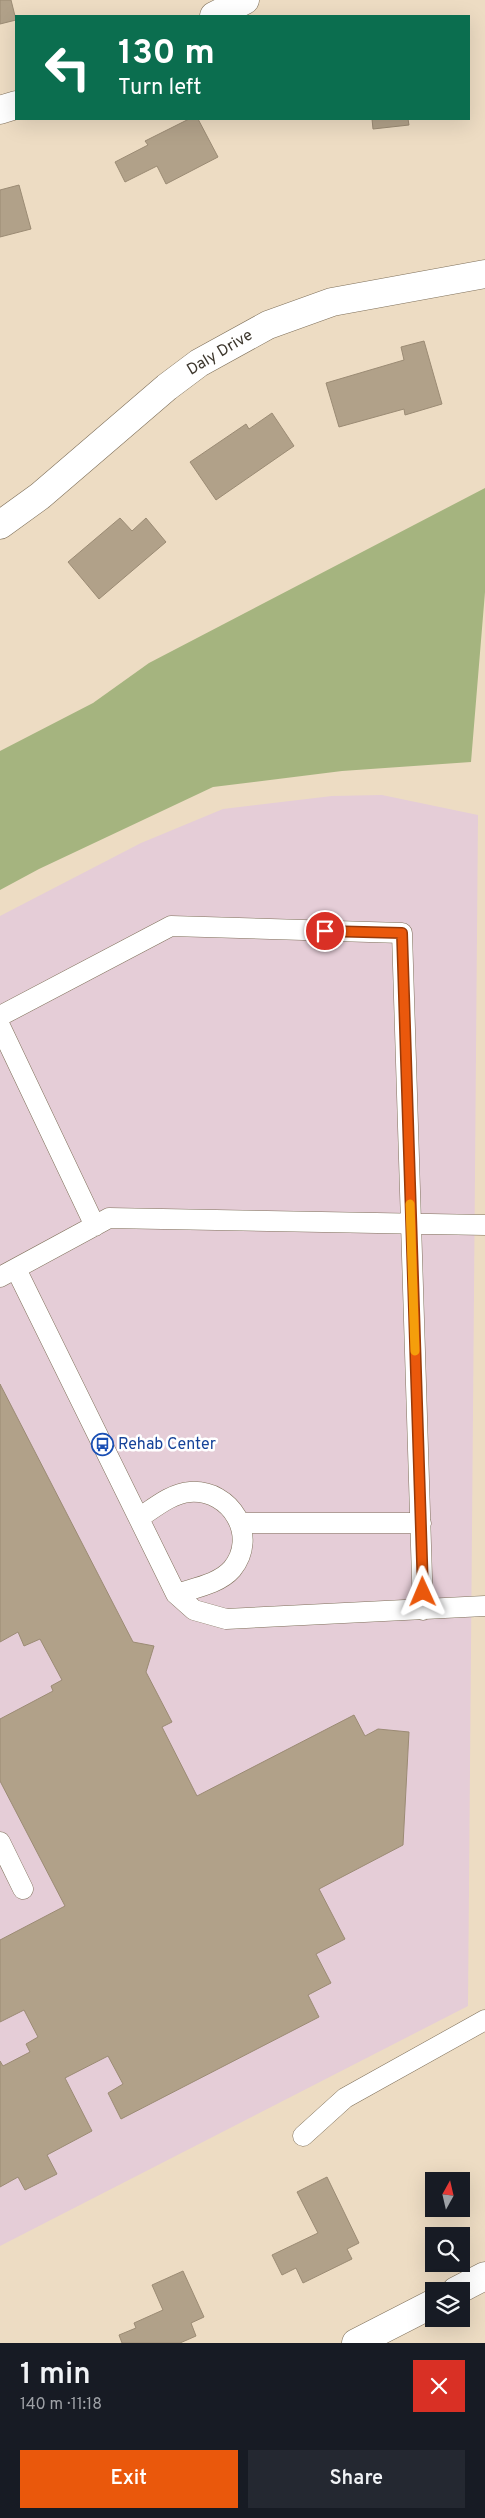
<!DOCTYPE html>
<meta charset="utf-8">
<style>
:root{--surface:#171b24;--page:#242831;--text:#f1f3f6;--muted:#9ea1a6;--accent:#ea580c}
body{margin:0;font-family:Overpass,sans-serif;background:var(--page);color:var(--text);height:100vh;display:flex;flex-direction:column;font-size:19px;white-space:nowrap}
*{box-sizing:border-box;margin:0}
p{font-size:16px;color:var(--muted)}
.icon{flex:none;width:28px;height:28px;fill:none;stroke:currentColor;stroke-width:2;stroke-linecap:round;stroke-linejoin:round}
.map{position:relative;height:2343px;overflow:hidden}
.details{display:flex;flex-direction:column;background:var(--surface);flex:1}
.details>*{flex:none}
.guide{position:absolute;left:15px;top:15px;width:455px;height:105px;border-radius:0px;box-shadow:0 5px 20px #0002;background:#0b6e4f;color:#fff;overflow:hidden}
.needle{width:32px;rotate:8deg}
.controls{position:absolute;left:425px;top:2172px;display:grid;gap:10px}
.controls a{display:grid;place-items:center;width:45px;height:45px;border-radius:0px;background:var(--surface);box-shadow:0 5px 20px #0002;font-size:25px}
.pin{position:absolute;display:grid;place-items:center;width:42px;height:42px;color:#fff;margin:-21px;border:2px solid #fff;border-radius:50%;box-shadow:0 1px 5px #0007}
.me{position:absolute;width:55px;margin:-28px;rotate:359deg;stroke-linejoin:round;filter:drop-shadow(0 0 4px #0008)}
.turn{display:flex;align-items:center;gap:18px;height:105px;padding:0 20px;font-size:22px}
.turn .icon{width:65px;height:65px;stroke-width:2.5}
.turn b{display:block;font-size:35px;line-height:42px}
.round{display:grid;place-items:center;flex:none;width:52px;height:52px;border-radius:0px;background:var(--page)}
.head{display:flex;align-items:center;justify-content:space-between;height:85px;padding:0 20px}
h1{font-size:30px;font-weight:600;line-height:38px}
.primary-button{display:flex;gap:10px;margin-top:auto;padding:10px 20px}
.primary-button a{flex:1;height:58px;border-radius:0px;background:var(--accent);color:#fff;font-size:20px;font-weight:600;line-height:58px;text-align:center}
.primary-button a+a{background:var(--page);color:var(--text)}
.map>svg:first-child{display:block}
.medical{fill:#e5cdd7}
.green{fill:#a5b47f}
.building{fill:#b1a189;stroke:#9b8b74}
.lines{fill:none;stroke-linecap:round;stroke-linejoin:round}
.service-casing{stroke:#7f705a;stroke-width:21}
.minor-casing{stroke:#7f705a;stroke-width:29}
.service{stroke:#fff;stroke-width:20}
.minor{stroke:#fff;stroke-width:28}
.route-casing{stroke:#983908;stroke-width:12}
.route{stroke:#ea580c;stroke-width:9}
.slow{stroke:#f59e0b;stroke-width:9}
.labels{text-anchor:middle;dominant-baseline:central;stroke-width:5;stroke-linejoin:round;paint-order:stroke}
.street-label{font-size:16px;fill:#3d372d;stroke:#fff}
.transit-label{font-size:16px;fill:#164399;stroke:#fff;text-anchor:start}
</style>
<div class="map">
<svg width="485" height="2343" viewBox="0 0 485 2343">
<rect width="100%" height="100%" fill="#eddcc3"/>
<path class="medical" d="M 382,795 L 478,815 L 468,2006 L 0,2246 L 0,916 L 141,843 L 223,809 L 332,796 Z"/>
<path class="green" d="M 485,488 L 485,592 L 471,762 L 342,771 L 213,787 L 39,869 L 0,890 L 0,751 L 93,703 L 149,663 Z"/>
<path class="building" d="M 0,0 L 11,0 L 16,20 L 0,24 Z
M 189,119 L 198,119 L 218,157 L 166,184 L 157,166 L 125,182 L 115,162 L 148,145 L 145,141 Z
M 372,119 L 408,119 L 409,125 L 373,129 Z
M 19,185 L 31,229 L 0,237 L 0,190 Z
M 424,341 L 442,404 L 405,415 L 404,409 L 339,427 L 326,383 L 404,360 L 401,347 Z
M 272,413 L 294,446 L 216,500 L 190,462 L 246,424 L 249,429 Z
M 120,518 L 132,531 L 146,518 L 166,542 L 99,599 L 68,562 Z
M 0,1384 L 133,1642 L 154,1646 L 146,1672 L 172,1722 L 162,1727 L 197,1796 L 354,1715 L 365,1736 L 378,1729 L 409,1732 L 403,1845 L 319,1889 L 345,1939 L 316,1954 L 331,1983 L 308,1995 L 319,2017 L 121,2119 L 108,2093 L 123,2084 L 108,2056 L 65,2078 L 92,2131 L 47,2155 L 57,2174 L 25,2190 L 18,2177 L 0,2187 L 0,2061 L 3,2066 L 30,2052 L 26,2044 L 38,2037 L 24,2010 L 0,2022 L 0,1940 L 65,1906 L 0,1781 L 0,1719 L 53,1691 L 51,1686 L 62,1680 L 40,1639 L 24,1646 L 18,1632 L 0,1642 Z
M 327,2177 L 359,2243 L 347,2249 L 352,2259 L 303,2283 L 296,2268 L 282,2275 L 272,2255 L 318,2233 L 297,2192 Z
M 183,2271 L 204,2317 L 191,2323 L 196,2336 L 180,2343 L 122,2343 L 119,2335 L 136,2328 L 134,2323 L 163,2310 L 152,2285 Z"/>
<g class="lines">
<defs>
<path id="service" d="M 0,1016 L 171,926 L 402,933 L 423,1610
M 0,1026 L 95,1226
M 16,1269 L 176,1594 L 194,1610 L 226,1619 L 485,1606
M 0,1277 L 109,1218 L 485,1225
M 139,1518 C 154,1508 172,1493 190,1492 C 231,1489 259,1536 232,1569 C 219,1584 194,1588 176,1594
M 240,1523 L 421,1523
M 0,1842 L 23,1889
M 303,2136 L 345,2098 L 485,2020"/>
<path id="minor" d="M 214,16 L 245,0
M 0,110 L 16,105
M 0,525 L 40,496 L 167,387 L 199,363 L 268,325 L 332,302 L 485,274
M 456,2291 L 485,2276
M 356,2343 L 434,2303"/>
</defs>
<use href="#service" class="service-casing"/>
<use href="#minor" class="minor-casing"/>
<use href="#service" class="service"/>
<use href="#minor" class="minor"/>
</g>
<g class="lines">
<defs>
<path id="route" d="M 325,931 L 402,933 L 423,1592"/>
</defs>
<use href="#route" class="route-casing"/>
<use href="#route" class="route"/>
<path class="slow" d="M 410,1204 L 415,1351"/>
</g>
<defs>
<symbol id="bus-ring" viewBox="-11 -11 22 22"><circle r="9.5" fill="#fff" stroke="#1a4fb4" stroke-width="1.5"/><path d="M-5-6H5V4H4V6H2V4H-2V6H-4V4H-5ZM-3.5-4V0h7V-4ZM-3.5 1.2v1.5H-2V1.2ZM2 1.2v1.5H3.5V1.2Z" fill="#1a4fb4"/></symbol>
</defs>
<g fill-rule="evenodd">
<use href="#bus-ring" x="90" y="1432" width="25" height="25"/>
</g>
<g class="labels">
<g class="street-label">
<text transform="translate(220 353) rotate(-31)">Daly Drive</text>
</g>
<g class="transit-label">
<text x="118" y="1445">Rehab Center</text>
</g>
</g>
</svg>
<div class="controls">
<a><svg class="needle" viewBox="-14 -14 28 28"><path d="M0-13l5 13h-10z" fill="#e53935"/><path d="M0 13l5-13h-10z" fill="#9ea1a6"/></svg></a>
<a><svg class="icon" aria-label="search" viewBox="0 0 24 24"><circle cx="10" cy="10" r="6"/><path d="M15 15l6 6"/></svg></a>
<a><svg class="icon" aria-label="layers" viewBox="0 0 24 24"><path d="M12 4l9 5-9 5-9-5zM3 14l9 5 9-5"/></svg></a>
</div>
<div class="pin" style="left:325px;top:931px;background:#d93025"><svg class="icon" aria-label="arrive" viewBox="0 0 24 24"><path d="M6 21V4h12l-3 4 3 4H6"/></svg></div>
<svg class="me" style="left:423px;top:1592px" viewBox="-20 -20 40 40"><path d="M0-17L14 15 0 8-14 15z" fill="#ea580c" stroke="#fff" stroke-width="4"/></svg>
<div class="guide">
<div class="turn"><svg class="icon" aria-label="left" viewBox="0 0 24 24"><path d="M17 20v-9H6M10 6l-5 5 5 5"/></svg><div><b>130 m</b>Turn left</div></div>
</div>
</div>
<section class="details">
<div class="head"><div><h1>1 min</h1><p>140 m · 11:18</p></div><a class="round" style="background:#d93025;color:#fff"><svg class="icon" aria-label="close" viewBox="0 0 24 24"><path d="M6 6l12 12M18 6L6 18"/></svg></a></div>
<div class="primary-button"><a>Exit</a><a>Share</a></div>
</section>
